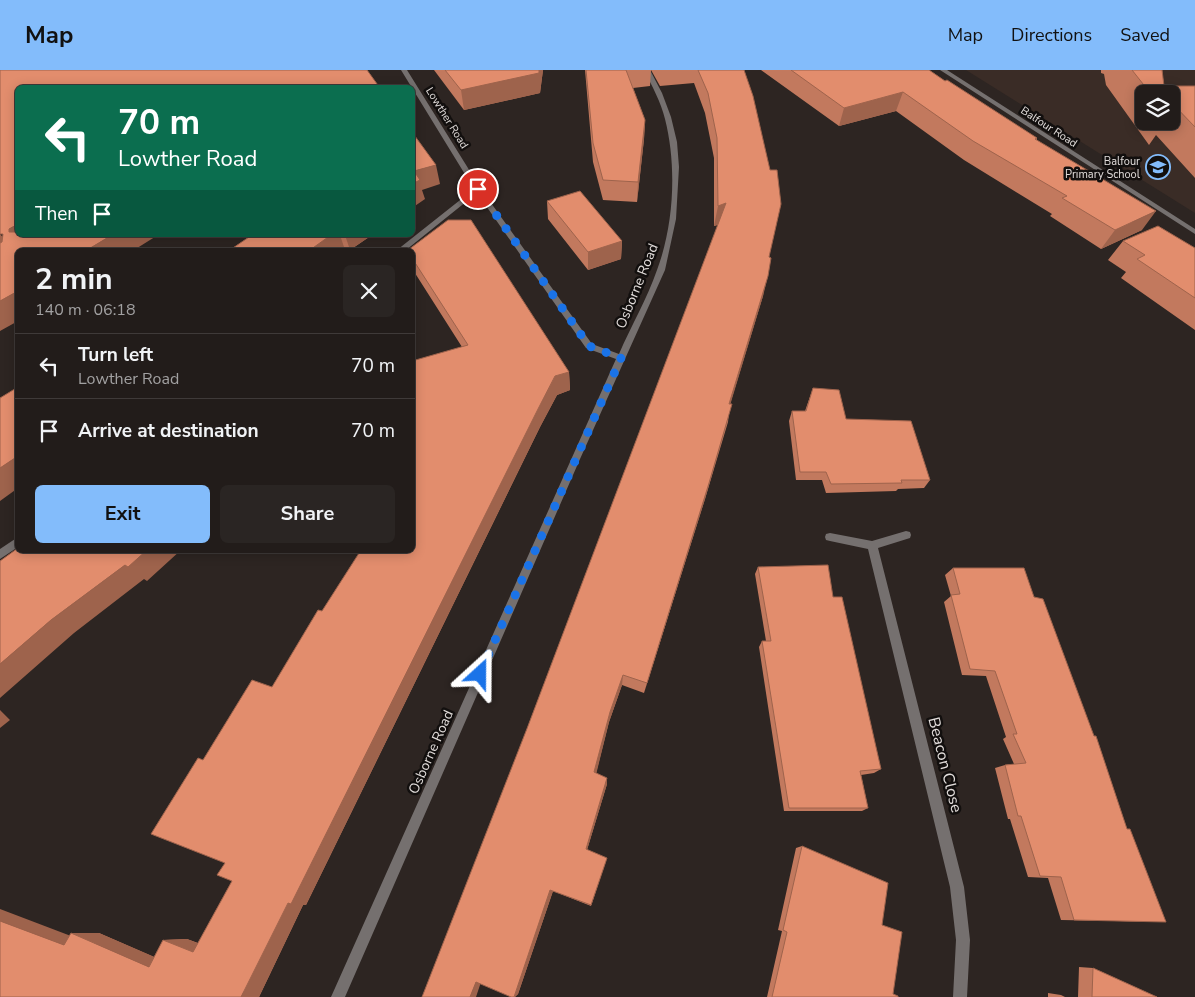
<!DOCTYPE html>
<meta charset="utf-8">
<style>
:root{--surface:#221c1a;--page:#2a2523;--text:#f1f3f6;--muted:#a2a1a2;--line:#3f3a39;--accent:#83bcfb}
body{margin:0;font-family:"Nunito Sans",sans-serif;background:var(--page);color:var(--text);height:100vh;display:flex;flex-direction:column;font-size:19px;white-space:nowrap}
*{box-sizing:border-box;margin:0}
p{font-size:16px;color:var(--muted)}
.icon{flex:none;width:28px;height:28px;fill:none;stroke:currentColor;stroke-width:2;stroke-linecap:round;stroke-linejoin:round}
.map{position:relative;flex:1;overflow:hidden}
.sheet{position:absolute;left:15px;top:178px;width:400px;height:305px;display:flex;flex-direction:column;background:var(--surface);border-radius:8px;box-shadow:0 2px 12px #0003,0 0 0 1px var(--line)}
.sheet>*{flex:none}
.top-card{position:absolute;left:15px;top:15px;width:400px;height:152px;border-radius:8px;box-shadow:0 2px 12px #0003,0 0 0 1px var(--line);background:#0b6e4f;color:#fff;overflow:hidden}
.tools{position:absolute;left:1135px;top:15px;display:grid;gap:10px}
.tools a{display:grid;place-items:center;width:45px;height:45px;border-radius:8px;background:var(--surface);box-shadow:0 2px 12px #0003,0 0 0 1px var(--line);font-size:25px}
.pin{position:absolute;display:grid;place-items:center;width:42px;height:42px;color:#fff;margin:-21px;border:2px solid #fff;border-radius:50%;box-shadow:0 1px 5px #0007}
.me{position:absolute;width:55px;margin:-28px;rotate:24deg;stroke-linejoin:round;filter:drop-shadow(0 0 4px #0008)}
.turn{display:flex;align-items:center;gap:18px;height:105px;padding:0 20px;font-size:22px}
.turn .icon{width:65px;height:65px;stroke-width:2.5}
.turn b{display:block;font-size:35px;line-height:42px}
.then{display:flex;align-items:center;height:48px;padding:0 20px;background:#0003;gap:10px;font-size:19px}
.round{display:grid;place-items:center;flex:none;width:52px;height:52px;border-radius:8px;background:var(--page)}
.summary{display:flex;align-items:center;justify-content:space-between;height:85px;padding:0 20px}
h1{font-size:30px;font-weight:700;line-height:38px}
.cta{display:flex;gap:10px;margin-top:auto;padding:10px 20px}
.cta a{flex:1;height:58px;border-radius:8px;background:var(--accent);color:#111;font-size:20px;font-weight:700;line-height:58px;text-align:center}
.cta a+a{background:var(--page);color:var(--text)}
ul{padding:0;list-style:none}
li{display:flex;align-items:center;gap:15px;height:65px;padding:0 20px;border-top:1px solid var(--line)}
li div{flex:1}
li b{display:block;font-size:19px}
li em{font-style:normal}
header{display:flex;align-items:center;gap:30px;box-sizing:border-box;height:70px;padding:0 25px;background:var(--accent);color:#111}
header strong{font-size:24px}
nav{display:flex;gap:28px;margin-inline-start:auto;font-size:18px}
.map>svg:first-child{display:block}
.built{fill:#3a2c26;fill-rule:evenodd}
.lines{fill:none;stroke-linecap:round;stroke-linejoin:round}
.street{fill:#75706f;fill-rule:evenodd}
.wall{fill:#c2795e;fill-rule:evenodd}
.shaded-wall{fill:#9e634c}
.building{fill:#e28d6d;stroke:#9e634c}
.route{stroke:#1a73e8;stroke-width:9;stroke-dasharray:0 16.2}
.labels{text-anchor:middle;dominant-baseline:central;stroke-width:5;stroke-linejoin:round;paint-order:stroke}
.far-street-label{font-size:11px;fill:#e2dddb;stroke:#120f0e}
.far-poi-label{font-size:11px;fill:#e2dddb;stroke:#120f0e;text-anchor:end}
.street-label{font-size:14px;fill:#e2dddb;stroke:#120f0e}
.near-street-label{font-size:16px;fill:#e2dddb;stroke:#120f0e}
</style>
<header>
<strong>Map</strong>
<nav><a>Map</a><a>Directions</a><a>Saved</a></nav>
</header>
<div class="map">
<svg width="1195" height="927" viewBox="0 0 1195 927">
<rect width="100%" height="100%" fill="#2d2522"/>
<path class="built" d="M 966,0 L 1195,0 L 1195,143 ZM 1144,24 L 1171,24 L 1171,51 L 1144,51 Z"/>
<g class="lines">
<path class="street" d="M 401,0 L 407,0 L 481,119 L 592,274 L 619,284 C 631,256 647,229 657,200 C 674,155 677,96 665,49 C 661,32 652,16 644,0 L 650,0 L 662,23 L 671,47 L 677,72 L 679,97 L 676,149 L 665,200 L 580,389 L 345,927 L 331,927 L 616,289 L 586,278 L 477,123 L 406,180 L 397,180 L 474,119 Z
M 940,0 L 947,0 L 1195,159 L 1195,164 Z
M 906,461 L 910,462 L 911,465 L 910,468 L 878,478 L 964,817 L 970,870 L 967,927 L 953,927 L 956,870 L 950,817 L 868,479 L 830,471 L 826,470 L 825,467 L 826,464 L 830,463 L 872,471 Z
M 18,467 L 18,477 L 0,489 L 0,479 Z"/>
</g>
<path class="wall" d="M 434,0 L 543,0 L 540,23 L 464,40 Z
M 585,0 L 744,0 L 769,187 L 763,226 L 730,334 L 728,352 L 705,429 L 644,623 L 622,615 L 609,652 L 596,703 L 607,714 L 587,780 L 606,791 L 591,836 L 553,821 L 518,924 L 515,927 L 511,927 L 528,656 L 718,155 L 714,156 L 714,88 L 705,43 L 694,13 L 660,16 L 651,0 L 650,16 L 633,18 L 645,50 L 644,69 L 637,132 L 603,130 L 593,92 Z
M 761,0 L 929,0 L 945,11 L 1037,68 L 1037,70 L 1142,160 L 1101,179 L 1050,146 L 1052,144 L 964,90 L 896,41 L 839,56 Z
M 1101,0 L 1162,0 L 1164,16 L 1195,16 L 1195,108 L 1156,65 L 1149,75 L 1106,15 L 1104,4 L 1101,3 ZM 1144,24 L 1171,24 L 1171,51 L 1144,51 Z
M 547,131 L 622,171 L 621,189 L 588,200 L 548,149 Z
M 252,165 L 372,165 L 350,180 L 230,180 Z
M 1123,171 L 1195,178 L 1195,260 L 1121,208 L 1126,202 L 1108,190 Z
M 412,180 L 569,302 L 570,320 L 557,325 L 540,357 L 306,835 L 303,835 L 259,927 L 69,865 L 99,863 L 154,887 L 163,870 L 187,869 L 198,873 L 232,811 L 225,793 L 203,690 L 272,617 L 322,541 L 412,480 L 462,277 L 413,200 Z
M 813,318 L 846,349 L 930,410 L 924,418 L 898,419 L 896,421 L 826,423 L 822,410 L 796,410 L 789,351 L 792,341 L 805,341 Z
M 758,497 L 833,527 L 881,699 L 874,703 L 861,705 L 868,738 L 862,741 L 784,741 L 759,577 L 762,571 L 766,571 L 755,504 Z
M 953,498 L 1034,527 L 1127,759 L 1166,852 L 1061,850 L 1048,808 L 1028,807 L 1010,749 L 1008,749 L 995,698 L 1005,695 L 1014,694 L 1003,669 L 1006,667 L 986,606 L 962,605 L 944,532 L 951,526 L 945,505 Z
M 802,776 L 882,855 L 893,924 L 898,927 L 767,927 L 782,861 L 778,860 L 796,778 Z
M 1079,897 L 1093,898 L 1157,927 L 1078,927 Z
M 1048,923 L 1061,925 L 1065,927 L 1048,927 Z"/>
<path class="shaded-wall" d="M 539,0 L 543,0 L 540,23 L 464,40 L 461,20 Z
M 903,22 L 896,41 L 839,56 L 844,38 Z
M 645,50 L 644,69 L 637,132 L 638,112 Z
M 436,95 L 440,114 L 422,120 L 425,129 L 412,138 L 412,114 L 414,101 Z
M 726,133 L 722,153 L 714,156 L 718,136 Z
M 1156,141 L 1142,160 L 1101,179 L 1115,160 Z
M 18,154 L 18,165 L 9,162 L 9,159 Z
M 0,164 L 17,183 L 0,192 Z
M 112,165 L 158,165 L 134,180 L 87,180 Z
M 331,165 L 340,165 L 345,180 L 310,180 Z
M 345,165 L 372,165 L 350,180 Z
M 622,171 L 621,189 L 588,200 L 588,182 Z
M 768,206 L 763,226 L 725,352 L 729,334 Z
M 18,221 L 18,251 L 0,261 L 0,231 Z
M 569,302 L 570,320 L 557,325 L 540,357 L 306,835 L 303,835 L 259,927 L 241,927 L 288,833 L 538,339 L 555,306 Z
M 732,334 L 705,429 L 644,623 L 647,613 Z
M 18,386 L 18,418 L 0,431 L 0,398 Z
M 147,480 L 181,480 L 147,511 L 144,509 L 74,563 L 0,628 L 0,594 L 51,550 L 125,495 Z
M 623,605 L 622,615 L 609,652 L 595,709 L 594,702 L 610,642 Z
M 0,640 L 10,650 L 0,658 Z
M 607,708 L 607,714 L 586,783 L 586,779 Z
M 550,820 L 553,821 L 518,924 L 514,927 Z
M 0,839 L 92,874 L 64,875 L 0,851 Z
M 71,863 L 99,863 L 173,895 L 149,897 Z
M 187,869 L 215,880 L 193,882 L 163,870 Z
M 482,909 L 476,927 L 470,927 L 476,912 Z"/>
<path class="building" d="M 0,0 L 367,0 L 380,18 L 18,18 L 18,154 L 9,159 L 9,162 L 18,162 L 18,165 L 112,165 L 87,180 L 18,180 L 18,221 L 0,231 L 0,173 L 2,172 L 3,164 L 0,164 Z
M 445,0 L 539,0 L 539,3 L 461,20 Z
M 586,0 L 626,0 L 645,50 L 638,112 L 603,110 L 593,73 Z
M 698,0 L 744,0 L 753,26 L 770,100 L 777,100 L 781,134 L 769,187 L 771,188 L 768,206 L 729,334 L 732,334 L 709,413 L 647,613 L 623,605 L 610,642 L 594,702 L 607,708 L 586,779 L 607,788 L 591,835 L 550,820 L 514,927 L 511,927 L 476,912 L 470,927 L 422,927 L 528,656 L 726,133 L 718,136 L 717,68 L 708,23 Z
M 791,0 L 929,0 L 945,11 L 947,10 L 1037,68 L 1035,69 L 1156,141 L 1115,160 L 1062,128 L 1067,126 L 973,71 L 903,22 L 844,38 Z
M 1132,0 L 1162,0 L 1164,16 L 1195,16 L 1195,57 L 1171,32 L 1171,24 L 1151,24 Z
M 412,62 L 436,95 L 414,101 L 420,110 L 412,114 Z
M 580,121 L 622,171 L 588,182 L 547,131 Z
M 448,150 L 471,150 L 569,302 L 555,306 L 538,339 L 291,834 L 288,833 L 241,927 L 0,927 L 0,851 L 64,875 L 71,863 L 149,897 L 163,870 L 193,882 L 232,811 L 217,805 L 225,793 L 151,764 L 198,688 L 203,690 L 252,610 L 272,617 L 318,540 L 322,541 L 361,480 L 412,480 L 412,291 L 468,275 L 412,188 L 412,180 L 408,180 Z
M 1158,156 L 1195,178 L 1195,228 L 1137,189 L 1145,185 L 1123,171 Z
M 252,165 L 331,165 L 310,180 L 230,180 Z
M 18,317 L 18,386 L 0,398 L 0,328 Z
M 813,318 L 839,320 L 846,349 L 911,351 L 930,410 L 901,410 L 902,413 L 831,414 L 826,402 L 800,402 L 792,341 L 806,341 Z
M 18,478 L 18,480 L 147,480 L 128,497 L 125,495 L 51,550 L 0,594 L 0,491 Z
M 828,495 L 833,527 L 842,527 L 881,699 L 860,701 L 868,738 L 789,738 L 762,571 L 771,571 L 758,497 Z
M 953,498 L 1024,498 L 1034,527 L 1043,529 L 1094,666 L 1096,666 L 1127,759 L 1130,759 L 1166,852 L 1074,850 L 1061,807 L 1040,806 L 1021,746 L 1018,746 L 1005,695 L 1026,693 L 1013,664 L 1017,664 L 995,601 L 970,599 L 951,525 L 960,524 Z
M 802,776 L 888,813 L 882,855 L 902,862 L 893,924 L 898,926 L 898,927 L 772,927 L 787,862 L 783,860 Z
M 1093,898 L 1157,927 L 1092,927 Z"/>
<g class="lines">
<path class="route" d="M 478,119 L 589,276 L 621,288 L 480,604"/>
</g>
<defs>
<symbol id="school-ring" viewBox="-11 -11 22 22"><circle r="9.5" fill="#120f0e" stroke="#83bcfb" stroke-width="1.5"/><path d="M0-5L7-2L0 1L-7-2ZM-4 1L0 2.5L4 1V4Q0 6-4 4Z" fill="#83bcfb"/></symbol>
</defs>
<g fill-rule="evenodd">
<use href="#school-ring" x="1144" y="83" width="28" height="28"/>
</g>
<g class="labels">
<g class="far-street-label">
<text transform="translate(447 48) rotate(58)">Lowther Road</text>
<text transform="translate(1049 57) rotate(33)">Balfour Road</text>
</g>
<g class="far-poi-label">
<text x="1140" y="91">Balfour<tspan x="1140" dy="13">Primary School</tspan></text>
</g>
<g class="street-label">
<text transform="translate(637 216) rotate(-68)">Osborne Road</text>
<text transform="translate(431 682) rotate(-66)">Osborne Road</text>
</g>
<g class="near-street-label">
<text transform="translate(945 695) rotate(76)">Beacon Close</text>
</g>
</g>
</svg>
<div class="tools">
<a><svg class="icon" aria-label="layers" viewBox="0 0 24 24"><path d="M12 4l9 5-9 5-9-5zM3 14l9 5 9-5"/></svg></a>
</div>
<div class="pin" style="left:478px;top:119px;background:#d93025"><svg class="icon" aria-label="arrive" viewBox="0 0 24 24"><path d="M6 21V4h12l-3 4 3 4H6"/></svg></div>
<svg class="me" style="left:480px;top:604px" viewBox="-20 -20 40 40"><path d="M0-17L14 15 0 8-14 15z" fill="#1a73e8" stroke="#fff" stroke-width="4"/></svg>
<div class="top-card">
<div class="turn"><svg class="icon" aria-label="left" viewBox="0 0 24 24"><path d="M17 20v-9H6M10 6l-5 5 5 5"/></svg><div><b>70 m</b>Lowther Road</div></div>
<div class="then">Then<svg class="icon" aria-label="arrive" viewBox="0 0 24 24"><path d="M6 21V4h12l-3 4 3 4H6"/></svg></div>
</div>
<section class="sheet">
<div class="summary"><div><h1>2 min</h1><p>140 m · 06:18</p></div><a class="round"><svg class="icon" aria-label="close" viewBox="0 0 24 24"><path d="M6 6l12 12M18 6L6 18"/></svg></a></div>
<ul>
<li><svg class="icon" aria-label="left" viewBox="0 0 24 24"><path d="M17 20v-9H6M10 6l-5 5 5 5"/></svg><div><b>Turn left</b><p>Lowther Road</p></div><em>70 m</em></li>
<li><svg class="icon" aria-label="arrive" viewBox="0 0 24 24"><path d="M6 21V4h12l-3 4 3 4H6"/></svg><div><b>Arrive at destination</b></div><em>70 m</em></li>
</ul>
<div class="cta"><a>Exit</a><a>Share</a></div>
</section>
</div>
